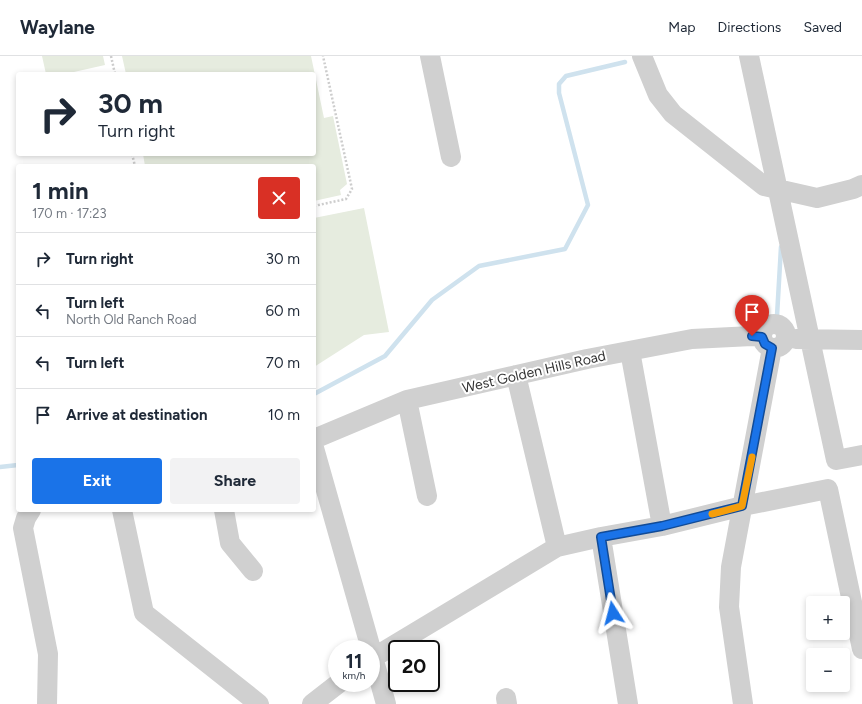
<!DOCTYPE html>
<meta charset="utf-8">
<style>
:root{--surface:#fff;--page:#f2f2f3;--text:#1f2937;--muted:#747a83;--line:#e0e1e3;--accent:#1a73e8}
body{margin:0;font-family:Figtree,sans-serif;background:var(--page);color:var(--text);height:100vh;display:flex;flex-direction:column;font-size:15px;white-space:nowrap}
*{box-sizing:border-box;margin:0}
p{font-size:13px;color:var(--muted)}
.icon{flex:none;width:22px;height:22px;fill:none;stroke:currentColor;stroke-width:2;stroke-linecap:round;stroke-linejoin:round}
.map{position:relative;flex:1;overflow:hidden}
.sheet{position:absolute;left:16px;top:108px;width:300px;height:348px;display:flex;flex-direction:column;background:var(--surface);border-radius:4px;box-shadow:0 2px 6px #0003}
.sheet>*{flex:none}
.hud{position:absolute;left:16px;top:16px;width:300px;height:84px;border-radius:4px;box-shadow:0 2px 6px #0003;background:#fff;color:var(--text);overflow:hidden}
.controls{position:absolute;left:806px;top:540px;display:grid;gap:8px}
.controls a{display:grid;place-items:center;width:44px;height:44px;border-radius:4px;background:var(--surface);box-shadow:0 2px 6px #0003;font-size:20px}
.speed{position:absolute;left:328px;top:584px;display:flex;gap:8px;font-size:20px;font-weight:700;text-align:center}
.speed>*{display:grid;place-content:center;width:52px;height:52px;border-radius:50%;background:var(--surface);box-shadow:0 2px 6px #0003;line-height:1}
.speed small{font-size:10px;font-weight:400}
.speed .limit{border:2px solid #111;border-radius:6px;background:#fff;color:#111}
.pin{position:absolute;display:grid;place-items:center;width:34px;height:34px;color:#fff;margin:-41px -17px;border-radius:50% 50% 50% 0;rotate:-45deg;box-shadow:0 0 4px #0007}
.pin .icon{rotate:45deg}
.me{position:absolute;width:44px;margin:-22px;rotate:351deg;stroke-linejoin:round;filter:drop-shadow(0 0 3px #0008)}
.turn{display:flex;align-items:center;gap:14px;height:84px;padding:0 16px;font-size:18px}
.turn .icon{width:52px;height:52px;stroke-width:2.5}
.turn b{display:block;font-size:28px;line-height:34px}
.round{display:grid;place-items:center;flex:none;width:42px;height:42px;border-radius:4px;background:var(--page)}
.head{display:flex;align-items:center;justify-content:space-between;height:68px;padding:0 16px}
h1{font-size:24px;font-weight:700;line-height:30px}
.primary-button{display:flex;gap:8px;margin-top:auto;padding:8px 16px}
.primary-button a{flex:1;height:46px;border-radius:4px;background:var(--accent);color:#fff;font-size:16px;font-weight:700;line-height:46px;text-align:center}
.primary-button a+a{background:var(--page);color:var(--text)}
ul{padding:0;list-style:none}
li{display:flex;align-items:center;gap:12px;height:52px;padding:0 16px;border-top:1px solid var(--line)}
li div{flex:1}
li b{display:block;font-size:15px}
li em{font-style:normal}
header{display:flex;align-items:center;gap:24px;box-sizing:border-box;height:56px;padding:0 20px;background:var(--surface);border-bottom:1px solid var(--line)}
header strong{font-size:19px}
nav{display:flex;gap:22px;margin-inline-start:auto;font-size:14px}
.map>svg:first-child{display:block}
.green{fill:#e6ecdf}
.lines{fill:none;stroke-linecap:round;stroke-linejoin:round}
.stream{stroke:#cfe2ee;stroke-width:4.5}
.path{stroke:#cdcdcd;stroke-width:2.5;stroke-dasharray:2 2;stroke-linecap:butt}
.minor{stroke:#d0d0d0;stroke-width:20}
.route-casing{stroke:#114b97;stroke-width:10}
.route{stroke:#1a73e8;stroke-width:7}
.slow{stroke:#f59e0b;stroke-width:7}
.labels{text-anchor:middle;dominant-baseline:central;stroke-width:4;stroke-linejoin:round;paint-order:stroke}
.street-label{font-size:14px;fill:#333;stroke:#fff}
</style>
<header>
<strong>Waylane</strong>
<nav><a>Map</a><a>Directions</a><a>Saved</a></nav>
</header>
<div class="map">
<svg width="862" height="648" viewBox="0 0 862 648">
<rect width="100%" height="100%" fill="#fff"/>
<path class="green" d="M 42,0 L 103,0 L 105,9 L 65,18 L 46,18 Z
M 122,0 L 311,0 L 324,62 L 333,60 L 347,128 L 340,134 L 341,139 L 314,145 L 314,110 L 145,110 L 143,98 L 314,98 L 314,18 L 126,18 Z
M 364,152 L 389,276 L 364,279 L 314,311 L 314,162 Z"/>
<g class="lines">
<path class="stream" d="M 777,260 L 781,191
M 314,338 L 385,300 L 432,244 L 479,210 L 565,193 L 588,149 L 559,37 L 559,28 L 566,20 L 625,6
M 0,411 L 18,409"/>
<path class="path" d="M 111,0 L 115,18
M 132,98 L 135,110
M 314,150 L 346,143 L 352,133 L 323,0"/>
<path class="minor" d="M 430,0 L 451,101
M 642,0 L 658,39 L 673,58 L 764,130 L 817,142 L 853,133 L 862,129
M 749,0 L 836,404 L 862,399
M762 280a12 12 0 1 1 24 0a12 12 0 1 1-24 0Z
M 796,283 L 862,284
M 630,295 L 662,470
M 516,319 L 557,491
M 407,344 L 427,440
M 314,383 L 407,344 L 587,303 L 692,283 L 752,280 L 762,281
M 314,392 L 371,593
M 31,454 L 26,462 L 23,472 L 48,598 L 47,648
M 122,454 L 144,557 L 259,648
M 224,454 L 230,487 L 253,515
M 601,481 L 628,648
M 371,594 L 386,648
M 371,603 L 557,491 L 601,481 L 662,470 L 743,450 L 828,433 L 862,593
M 506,642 L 507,648
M 312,648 L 339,627
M 743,648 L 729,551 L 731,511 L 772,292"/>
</g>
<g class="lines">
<defs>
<path id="route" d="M 613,557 L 601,481 L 662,470 L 742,450 L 772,292 L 765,288 L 762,281 L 752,280"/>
</defs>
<use href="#route" class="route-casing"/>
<use href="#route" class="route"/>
<path class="slow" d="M 712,458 L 742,450 L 752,401"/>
</g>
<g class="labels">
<g class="street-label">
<text transform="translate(534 316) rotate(-13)">West Golden Hills Road</text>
</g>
</g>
</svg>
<div class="controls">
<a>+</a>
<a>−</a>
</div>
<div class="speed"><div>11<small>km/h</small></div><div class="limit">20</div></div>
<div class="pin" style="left:752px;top:280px;background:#d93025"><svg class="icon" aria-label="arrive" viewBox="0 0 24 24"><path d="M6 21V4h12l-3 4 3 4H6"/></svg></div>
<svg class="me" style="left:613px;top:557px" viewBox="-20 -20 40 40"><path d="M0-17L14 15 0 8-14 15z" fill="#1a73e8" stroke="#fff" stroke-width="4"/></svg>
<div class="hud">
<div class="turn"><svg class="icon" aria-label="right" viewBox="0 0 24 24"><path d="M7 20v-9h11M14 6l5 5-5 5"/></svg><div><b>30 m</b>Turn right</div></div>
</div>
<section class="sheet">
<div class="head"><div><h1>1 min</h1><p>170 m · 17:23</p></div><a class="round" style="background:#d93025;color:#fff"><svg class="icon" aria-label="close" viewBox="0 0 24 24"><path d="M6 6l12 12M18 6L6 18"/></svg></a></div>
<ul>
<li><svg class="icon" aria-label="right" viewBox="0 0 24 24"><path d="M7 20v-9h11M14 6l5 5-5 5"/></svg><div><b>Turn right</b></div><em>30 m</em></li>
<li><svg class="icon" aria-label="left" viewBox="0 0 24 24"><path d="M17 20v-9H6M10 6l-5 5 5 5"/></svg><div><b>Turn left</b><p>North Old Ranch Road</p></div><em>60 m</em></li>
<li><svg class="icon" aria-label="left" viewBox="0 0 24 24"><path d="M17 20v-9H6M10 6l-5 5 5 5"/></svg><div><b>Turn left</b></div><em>70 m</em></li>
<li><svg class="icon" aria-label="arrive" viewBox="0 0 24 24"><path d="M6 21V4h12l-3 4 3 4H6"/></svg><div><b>Arrive at destination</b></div><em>10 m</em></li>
</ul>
<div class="primary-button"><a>Exit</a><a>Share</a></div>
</section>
</div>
